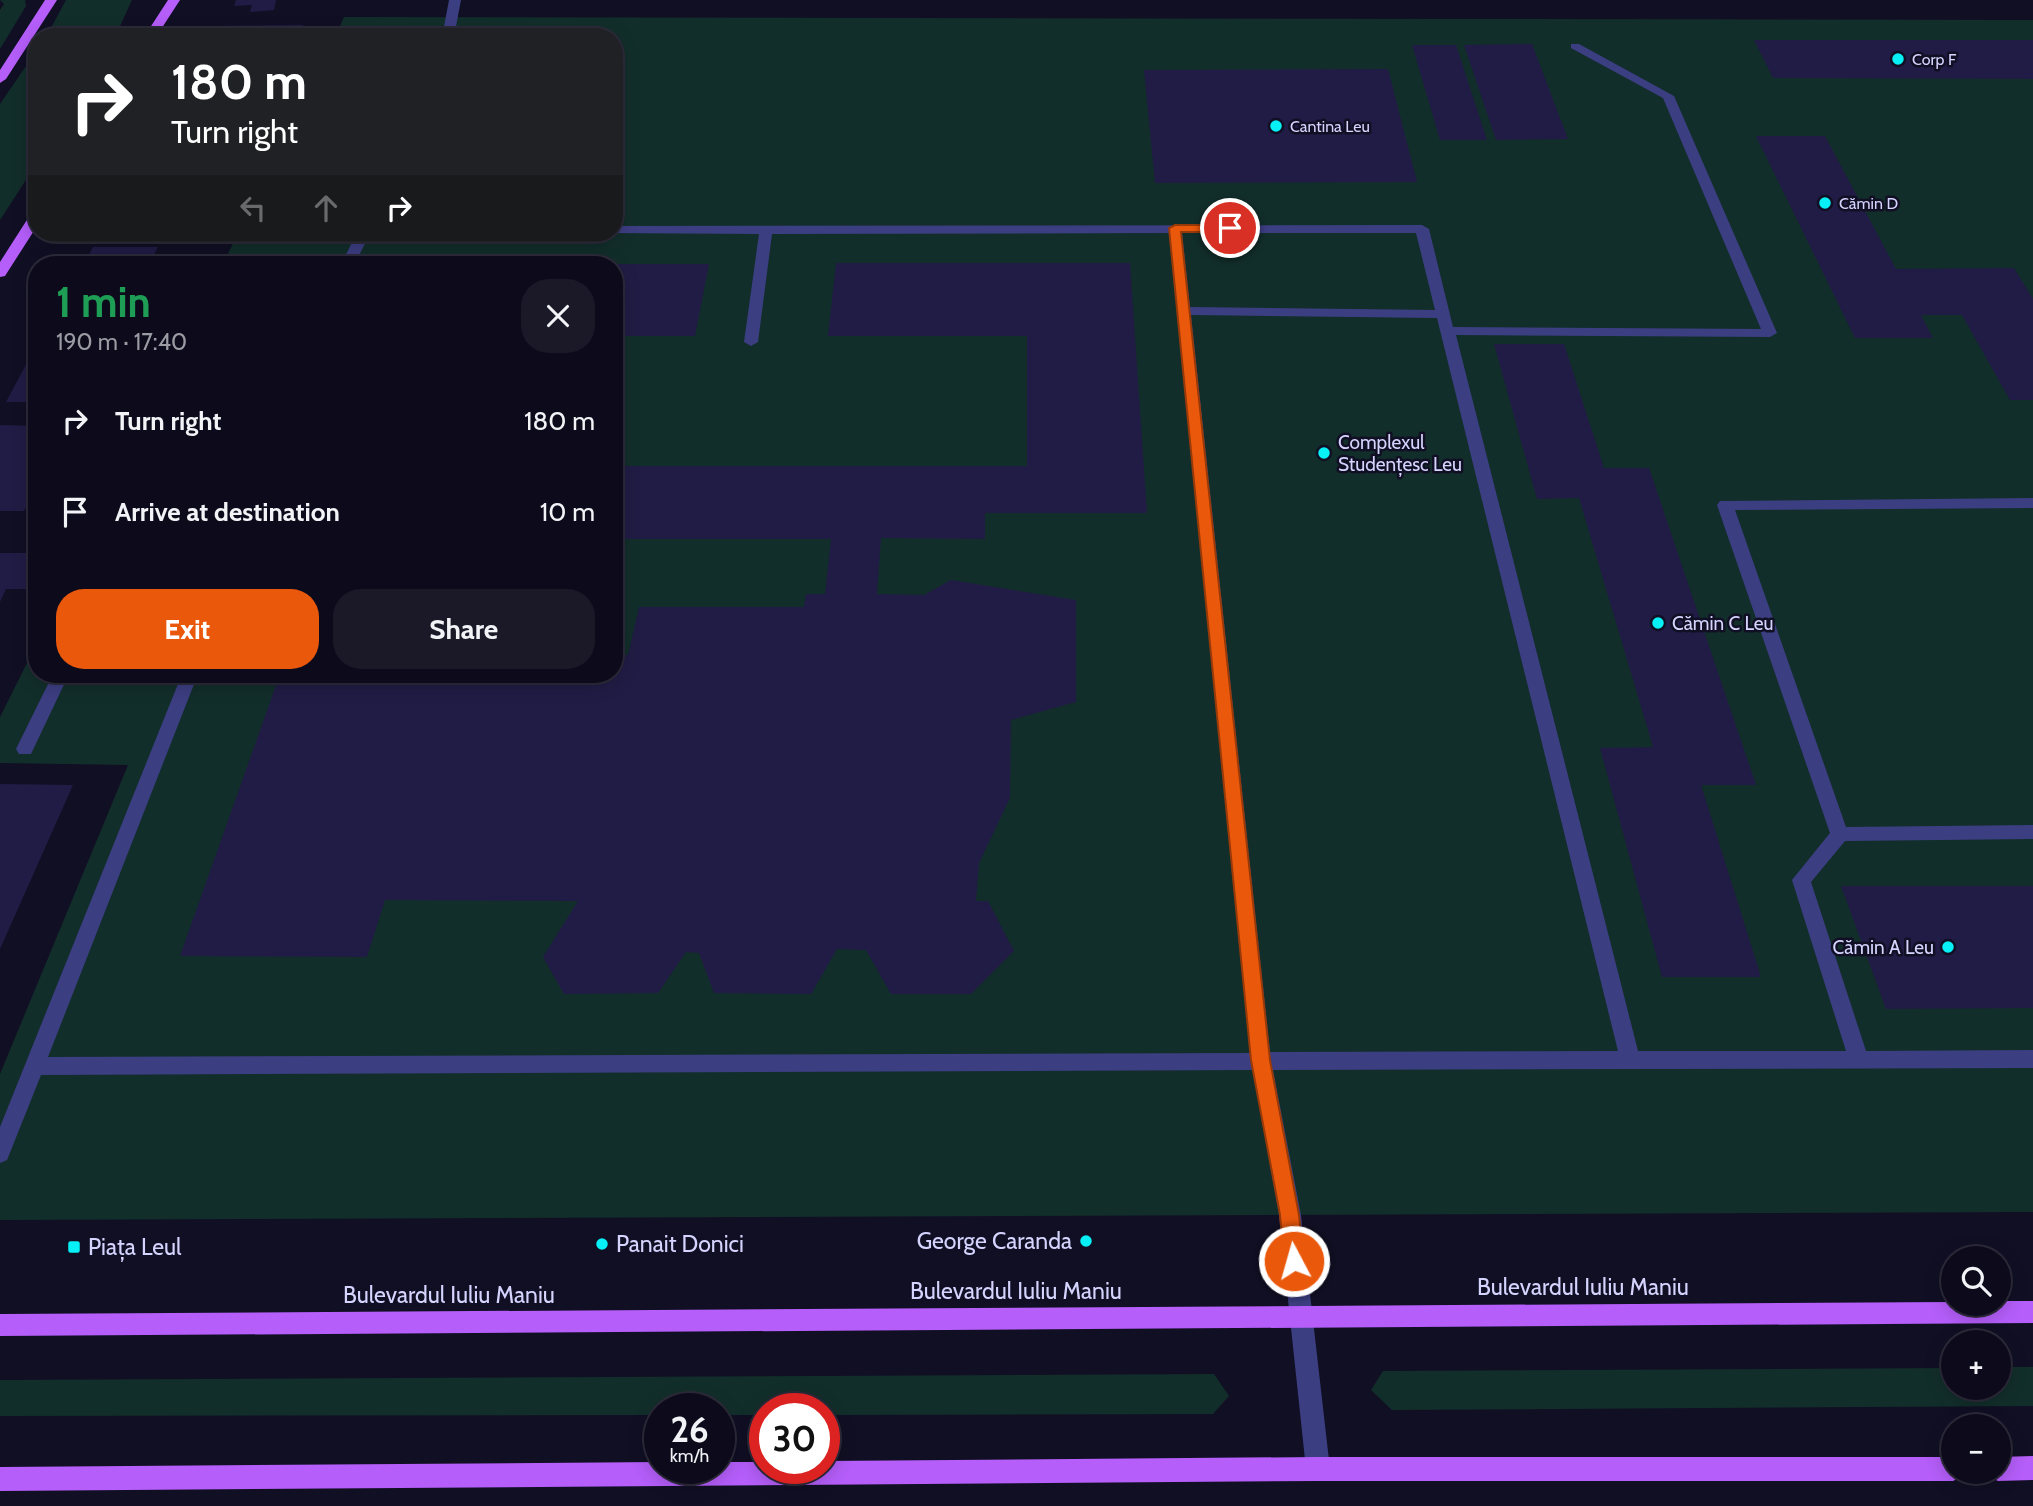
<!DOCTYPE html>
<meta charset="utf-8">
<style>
:root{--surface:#0d0b1b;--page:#1b1928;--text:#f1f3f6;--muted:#9a9ba3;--line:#2d2b3a;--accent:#ea580c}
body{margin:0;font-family:Cabin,sans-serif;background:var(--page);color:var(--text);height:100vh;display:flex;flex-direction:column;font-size:26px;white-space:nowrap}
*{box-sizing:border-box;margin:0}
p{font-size:23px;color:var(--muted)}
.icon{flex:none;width:38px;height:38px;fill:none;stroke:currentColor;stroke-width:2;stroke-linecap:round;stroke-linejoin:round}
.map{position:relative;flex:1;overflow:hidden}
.details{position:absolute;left:28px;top:256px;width:595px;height:427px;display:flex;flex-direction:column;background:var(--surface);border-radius:28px;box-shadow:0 4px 18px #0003,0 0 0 2px var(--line)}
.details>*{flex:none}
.banner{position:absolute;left:28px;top:28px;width:595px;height:214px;border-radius:28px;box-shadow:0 4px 18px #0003,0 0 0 2px var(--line);background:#202124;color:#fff;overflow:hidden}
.buttons{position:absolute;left:1941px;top:1246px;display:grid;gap:14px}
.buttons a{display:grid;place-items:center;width:70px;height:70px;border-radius:50%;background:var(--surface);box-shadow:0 4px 18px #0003,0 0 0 2px var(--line);font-size:35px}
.speed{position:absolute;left:644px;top:1393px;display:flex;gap:14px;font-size:35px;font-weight:700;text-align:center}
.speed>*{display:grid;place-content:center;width:91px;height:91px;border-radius:50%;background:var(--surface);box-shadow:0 4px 18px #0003,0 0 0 2px var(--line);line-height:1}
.speed small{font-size:18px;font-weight:400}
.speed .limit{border:10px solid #d22;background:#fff;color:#111}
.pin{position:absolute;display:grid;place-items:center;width:60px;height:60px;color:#fff;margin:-30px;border:4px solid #fff;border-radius:50%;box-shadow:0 2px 7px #0007}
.me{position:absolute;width:77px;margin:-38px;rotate:354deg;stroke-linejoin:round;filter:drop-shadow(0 0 5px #0008)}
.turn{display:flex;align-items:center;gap:24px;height:147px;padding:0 28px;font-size:32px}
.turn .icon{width:91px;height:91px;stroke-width:2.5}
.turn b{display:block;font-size:49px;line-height:60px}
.lanes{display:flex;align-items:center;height:66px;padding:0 28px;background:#0003;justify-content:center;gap:35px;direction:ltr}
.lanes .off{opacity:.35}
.round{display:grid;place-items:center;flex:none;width:74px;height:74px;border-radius:28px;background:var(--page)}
.summary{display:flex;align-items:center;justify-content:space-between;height:119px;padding:0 28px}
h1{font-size:42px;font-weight:700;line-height:52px;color:#1e9e55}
.cta{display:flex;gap:14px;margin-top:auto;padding:14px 28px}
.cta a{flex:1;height:80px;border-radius:28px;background:var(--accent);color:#fff;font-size:28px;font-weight:700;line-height:80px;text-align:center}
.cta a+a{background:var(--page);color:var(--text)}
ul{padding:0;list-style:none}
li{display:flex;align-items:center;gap:21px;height:91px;padding:0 28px}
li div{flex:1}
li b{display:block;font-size:26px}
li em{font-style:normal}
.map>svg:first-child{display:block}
.green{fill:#122e2b}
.building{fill:#211c45}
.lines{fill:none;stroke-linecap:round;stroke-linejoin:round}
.minor{fill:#3c3e82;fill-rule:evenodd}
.major{fill:#b55efa;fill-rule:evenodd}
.route{fill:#ea580c;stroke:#983908;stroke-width:2}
.poi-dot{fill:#07f0f6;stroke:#110f24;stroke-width:2.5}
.labels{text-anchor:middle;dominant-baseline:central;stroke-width:5;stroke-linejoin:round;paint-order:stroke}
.far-poi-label{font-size:16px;fill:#d5d4fe;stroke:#110f24;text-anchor:start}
.poi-label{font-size:19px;fill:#d5d4fe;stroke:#110f24;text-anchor:start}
.near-poi-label{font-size:23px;fill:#d5d4fe;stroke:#110f24;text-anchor:start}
.near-street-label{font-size:23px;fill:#d5d4fe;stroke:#110f24}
</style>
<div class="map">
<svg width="2033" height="1506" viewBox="0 0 2033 1506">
<rect width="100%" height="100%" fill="#110f24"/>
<path class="green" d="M 0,0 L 25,0 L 26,6 L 0,49 L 0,10 L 4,4 Z
M 66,0 L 132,0 L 115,37 L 46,37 Z
M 344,17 L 2033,20 L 2033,1212 L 0,1220 L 0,1074 L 128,765 L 0,763 L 0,717 L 37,643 L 37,674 L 614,674 L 614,264 L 223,264 L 238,233 L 614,233 L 614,37 L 335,37 Z
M 37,50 L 37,163 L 0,220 L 0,104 Z
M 1999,1367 L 2033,1367 L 2033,1406 L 1392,1410 L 1371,1390 L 1383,1371 L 1953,1368 L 1953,1388 L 1998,1388 Z
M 1214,1374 L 1229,1396 L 1213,1414 L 824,1415 L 824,1409 L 765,1409 L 765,1415 L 719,1415 L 719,1409 L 660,1409 L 660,1415 L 0,1416 L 0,1380 Z"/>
<path class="building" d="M 236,0 L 276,0 L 274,10 L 250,12 L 252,5 L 234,6 Z
M 303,25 L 297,37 L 208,37 L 215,26 Z
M 1754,40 L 2033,40 L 2033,79 L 1773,78 Z
M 1532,44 L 1568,139 L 1496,140 L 1464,45 Z
M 1412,45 L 1456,45 L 1487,140 L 1440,140 Z
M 1388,69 L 1417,182 L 1155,183 L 1144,70 Z
M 1756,136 L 1825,136 L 1896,269 L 2014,268 L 2033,299 L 2033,400 L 2010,400 L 1962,315 L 1921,315 L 1933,338 L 1855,338 Z
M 93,247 L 158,247 L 149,264 L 84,264 Z
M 836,263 L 1130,263 L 1147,513 L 985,513 L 985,539 L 881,538 L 877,594 L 924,595 L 951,580 L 1076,600 L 1076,702 L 1011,720 L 1010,798 L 979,863 L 976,901 L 988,901 L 1014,951 L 971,994 L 891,994 L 866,950 L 837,949 L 811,994 L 714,993 L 699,953 L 686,952 L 658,993 L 564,994 L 543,957 L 578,901 L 385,900 L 367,957 L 180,956 L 280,674 L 614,674 L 614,655 L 628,655 L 639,607 L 804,607 L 806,594 L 825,594 L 831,539 L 614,539 L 614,466 L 1027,466 L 1027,336 L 828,336 Z
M 614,264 L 709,264 L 695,336 L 614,336 Z
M 37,344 L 37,402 L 6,402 Z
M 1494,344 L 1564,344 L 1604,468 L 1649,468 L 1756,785 L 1701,785 L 1761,977 L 1662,977 L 1600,748 L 1653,747 L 1579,498 L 1537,499 Z
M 0,425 L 37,426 L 37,488 L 24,511 L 0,511 Z
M 0,553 L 37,553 L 37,569 L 27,589 L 6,589 L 0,602 Z
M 0,784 L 73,785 L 0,949 Z
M 1841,886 L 2033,886 L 2033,1008 L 1886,1009 Z"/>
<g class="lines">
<path class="minor" d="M 449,0 L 461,0 L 454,37 L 442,37 Z
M 1571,44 L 1579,44 L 1674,96 L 1777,333 L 1770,337 L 1456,335 L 1638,1051 L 1846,1051 L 1792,880 L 1830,833 L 1717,505 L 1720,501 L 2033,498 L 2033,508 L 1735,510 L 1846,827 L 2033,825 L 2033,839 L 1845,841 L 1811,882 L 1866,1051 L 2033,1050 L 2033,1068 L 1273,1070 L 1301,1215 L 1330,1469 L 1326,1477 L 1318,1481 L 1310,1477 L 1306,1469 L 1279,1215 L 1253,1070 L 41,1075 L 7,1160 L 0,1163 L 0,1127 L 182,674 L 198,674 L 48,1057 L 1250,1053 L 1169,233 L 772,234 L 758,342 L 751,346 L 744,342 L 759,234 L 609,233 L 614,233 L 614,226 L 1422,225 L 1429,229 L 1453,327 L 1761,329 L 1663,98 L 1571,48 ZM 1182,233 L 1416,233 L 1435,310 L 1190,307 ZM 1191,315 L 1437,318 L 1618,1051 L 1270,1052 Z
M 357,233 L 370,233 L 355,264 L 341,264 Z
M 53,674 L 69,674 L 31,754 L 19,754 L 16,749 Z"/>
<path class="major" d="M 45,0 L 57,0 L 6,79 L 0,83 L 0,70 Z
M 168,0 L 180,0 L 156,37 L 144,37 Z
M 37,211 L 37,226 L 5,276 L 0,277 L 0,262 L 32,212 Z
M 1998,1301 L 2033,1301 L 2033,1323 L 0,1336 L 0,1314 L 1953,1302 L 1998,1304 Z
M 2033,1456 L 2033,1480 L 1998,1481 L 1990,1477 L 1987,1472 L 1998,1472 L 1998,1457 Z
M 1318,1457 L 1953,1457 L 1953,1472 L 1964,1472 L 1961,1477 L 1953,1481 L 1318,1481 L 0,1491 L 0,1467 L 660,1462 L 660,1468 L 719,1468 L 719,1462 L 765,1462 L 765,1468 L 824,1468 L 824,1461 Z"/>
</g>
<path class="route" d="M 1175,225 L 1230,225 L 1236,228 L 1230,232 L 1181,232 L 1270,1060 L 1299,1215 L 1304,1261 L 1301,1267 L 1294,1270 L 1287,1267 L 1284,1261 L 1280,1215 L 1251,1060 L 1169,228 Z"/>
<g class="poi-dot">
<circle cx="1898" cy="59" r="7"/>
<circle cx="1276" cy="126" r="7"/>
<circle cx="1825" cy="203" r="7"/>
<circle cx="1324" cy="453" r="7"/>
<circle cx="1658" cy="623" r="7"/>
<circle cx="1948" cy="947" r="7"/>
<circle cx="1086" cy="1241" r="7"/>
<circle cx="602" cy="1244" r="7"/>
<rect x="67" y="1240" width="14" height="14" rx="3.5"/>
</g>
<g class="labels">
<g class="far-poi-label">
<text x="1912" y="59">Corp F</text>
<text x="1290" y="126">Cantina Leu</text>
<text x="1839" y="203">Cămin D</text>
</g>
<g class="poi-label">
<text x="1338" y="442">Complexul<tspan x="1338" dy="22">Studențesc Leu</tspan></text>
<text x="1672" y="623">Cămin C Leu</text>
<text x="1934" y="947" text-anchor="end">Cămin A Leu</text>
</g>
<g class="near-poi-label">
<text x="1072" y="1241" text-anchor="end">George Caranda</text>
<text x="616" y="1244">Panait Donici</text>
<text x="88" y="1247">Piața Leul</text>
</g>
<g class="near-street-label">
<text x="1583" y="1287">Bulevardul Iuliu Maniu</text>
<text x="1016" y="1291">Bulevardul Iuliu Maniu</text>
<text x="449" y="1295">Bulevardul Iuliu Maniu</text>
</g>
</g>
</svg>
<div class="buttons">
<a><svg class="icon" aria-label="search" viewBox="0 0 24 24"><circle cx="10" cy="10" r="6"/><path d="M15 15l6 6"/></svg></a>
<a>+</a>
<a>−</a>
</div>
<div class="speed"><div>26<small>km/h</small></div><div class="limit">30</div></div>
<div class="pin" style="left:1230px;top:228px;background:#d93025"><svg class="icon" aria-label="arrive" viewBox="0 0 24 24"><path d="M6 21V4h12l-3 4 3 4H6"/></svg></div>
<svg class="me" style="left:1294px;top:1261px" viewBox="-20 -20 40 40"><circle r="17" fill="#ea580c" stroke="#fff" stroke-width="3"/><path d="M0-11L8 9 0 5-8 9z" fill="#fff"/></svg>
<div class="banner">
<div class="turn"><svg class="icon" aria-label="right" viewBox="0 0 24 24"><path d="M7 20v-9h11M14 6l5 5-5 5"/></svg><div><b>180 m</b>Turn right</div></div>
<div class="lanes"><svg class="icon off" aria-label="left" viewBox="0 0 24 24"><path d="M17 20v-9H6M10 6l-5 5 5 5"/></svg><svg class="icon off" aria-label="ahead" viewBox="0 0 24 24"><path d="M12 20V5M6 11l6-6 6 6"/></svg><svg class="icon" aria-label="right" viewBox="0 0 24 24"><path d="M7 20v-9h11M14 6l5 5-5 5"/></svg></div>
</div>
<section class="details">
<div class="summary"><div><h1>1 min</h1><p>190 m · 17:40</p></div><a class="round"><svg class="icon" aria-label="close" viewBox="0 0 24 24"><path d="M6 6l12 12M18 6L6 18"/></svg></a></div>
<ul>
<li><svg class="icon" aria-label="right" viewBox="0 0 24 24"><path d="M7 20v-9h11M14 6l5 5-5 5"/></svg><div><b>Turn right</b></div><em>180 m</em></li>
<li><svg class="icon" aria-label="arrive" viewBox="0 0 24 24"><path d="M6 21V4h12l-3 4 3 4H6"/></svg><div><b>Arrive at destination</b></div><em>10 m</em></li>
</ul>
<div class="cta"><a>Exit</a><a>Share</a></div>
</section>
</div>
